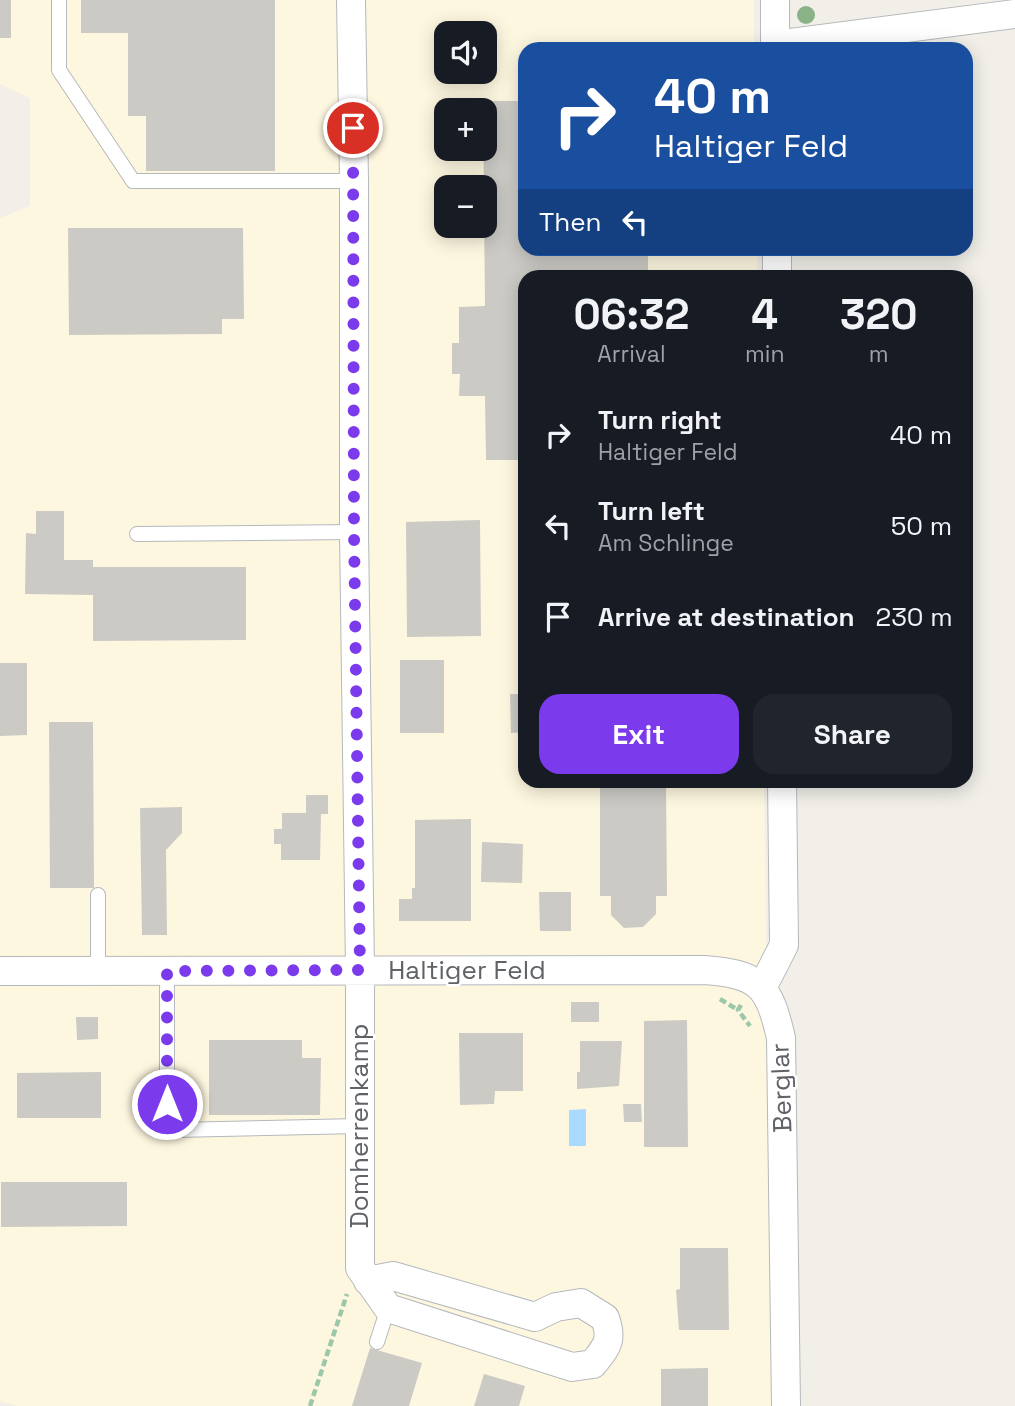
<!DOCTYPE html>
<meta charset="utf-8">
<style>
:root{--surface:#171b24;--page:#20242c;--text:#f1f3f6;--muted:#9ea1a6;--accent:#7c3aed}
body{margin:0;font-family:"Space Grotesk",sans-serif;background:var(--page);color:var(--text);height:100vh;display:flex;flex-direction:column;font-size:26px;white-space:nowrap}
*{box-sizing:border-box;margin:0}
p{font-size:23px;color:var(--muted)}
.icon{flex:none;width:38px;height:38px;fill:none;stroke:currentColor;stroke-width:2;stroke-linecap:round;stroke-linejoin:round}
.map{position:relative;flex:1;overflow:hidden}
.details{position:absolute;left:518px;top:270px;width:455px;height:518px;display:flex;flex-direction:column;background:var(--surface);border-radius:21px;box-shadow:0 4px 18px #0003}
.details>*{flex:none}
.banner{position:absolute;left:518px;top:42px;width:455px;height:214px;border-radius:21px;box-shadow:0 4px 18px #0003;background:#1a4fa0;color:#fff;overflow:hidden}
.tools{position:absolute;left:434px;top:21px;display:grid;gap:14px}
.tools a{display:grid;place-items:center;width:63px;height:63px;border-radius:14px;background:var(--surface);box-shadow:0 4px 18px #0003;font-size:35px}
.pin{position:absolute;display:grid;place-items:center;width:60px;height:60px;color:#fff;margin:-30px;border:4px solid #fff;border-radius:50%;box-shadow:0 2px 7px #0007}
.me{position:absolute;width:77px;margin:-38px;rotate:0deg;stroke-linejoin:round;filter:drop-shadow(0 0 5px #0008)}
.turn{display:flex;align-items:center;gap:24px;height:147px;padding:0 21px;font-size:32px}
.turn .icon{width:91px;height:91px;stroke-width:2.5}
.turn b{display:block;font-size:49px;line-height:60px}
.then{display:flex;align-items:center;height:66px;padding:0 21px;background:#0003;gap:14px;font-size:26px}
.eta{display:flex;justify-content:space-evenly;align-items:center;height:119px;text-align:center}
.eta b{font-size:42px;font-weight:700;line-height:49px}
.primary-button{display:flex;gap:14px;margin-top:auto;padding:14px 21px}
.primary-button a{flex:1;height:80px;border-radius:21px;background:var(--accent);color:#fff;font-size:28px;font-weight:700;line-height:80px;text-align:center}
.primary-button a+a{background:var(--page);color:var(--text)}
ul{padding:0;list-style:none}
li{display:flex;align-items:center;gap:21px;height:91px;padding:0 21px}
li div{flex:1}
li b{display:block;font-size:26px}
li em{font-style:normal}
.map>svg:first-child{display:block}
.commercial{fill:#fef7e0;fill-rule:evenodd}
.water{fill:#aadaff}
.building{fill:#cccac5}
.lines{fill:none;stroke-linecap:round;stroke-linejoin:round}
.service-casing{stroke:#b5b8bc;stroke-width:16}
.minor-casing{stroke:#b5b8bc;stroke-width:30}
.path{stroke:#9cc7a9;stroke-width:4.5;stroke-dasharray:7 3.5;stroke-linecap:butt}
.service{stroke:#fff;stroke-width:14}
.minor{stroke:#fff;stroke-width:28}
.tree{fill:#89b387}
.route{stroke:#7c3aed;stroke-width:12;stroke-dasharray:0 21.6}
.labels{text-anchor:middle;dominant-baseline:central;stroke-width:5;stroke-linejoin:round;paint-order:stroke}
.street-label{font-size:26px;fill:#5f6368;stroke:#fff}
</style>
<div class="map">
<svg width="1015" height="1406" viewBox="0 0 1015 1406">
<rect width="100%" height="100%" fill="#f1efe8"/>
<path class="commercial" d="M 0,0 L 754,0 L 754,49 L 525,49 L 525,248 L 757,249 L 757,276 L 525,276 L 525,780 L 764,781 L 772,1406 L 18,1406 L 0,1401 L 0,218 L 30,206 L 30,98 L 0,84 ZM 446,33 L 485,33 L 485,72 L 446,72 ZM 446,110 L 485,110 L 485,149 L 446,149 ZM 446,187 L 485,187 L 485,226 L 446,226 Z"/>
<path class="water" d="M 586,1109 L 586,1146 L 569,1146 L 569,1110 Z"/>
<path class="building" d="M 0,0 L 11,0 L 11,38 L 0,38 Z
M 81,0 L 275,0 L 275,171 L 146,171 L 146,116 L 128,116 L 128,33 L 81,33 Z
M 483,101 L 525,101 L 525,248 L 648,248 L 648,276 L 525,276 L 525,460 L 486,460 L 485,396 L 459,396 L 460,374 L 452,374 L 452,343 L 459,343 L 459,307 L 485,306 Z
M 68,228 L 243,228 L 244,319 L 222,319 L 222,334 L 69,335 Z
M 36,511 L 64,511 L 64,560 L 93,560 L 93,567 L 246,567 L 246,640 L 93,641 L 93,595 L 25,594 L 26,533 L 36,534 Z
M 480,520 L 481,636 L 407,637 L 406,522 Z
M 400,660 L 444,660 L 444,733 L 400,733 Z
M 0,663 L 27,663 L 27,735 L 0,736 Z
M 510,694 L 525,694 L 525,732 L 511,733 Z
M 49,722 L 93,722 L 94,888 L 50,888 Z
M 600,786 L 666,786 L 667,896 L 656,896 L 656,914 L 643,927 L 624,928 L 611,915 L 611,896 L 600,896 Z
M 306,795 L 328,795 L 328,814 L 321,814 L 320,860 L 281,860 L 281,844 L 274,844 L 274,829 L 282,829 L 282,813 L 306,813 Z
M 182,807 L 182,833 L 166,850 L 167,935 L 142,935 L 140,808 Z
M 471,819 L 471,921 L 399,921 L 399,899 L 412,899 L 412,888 L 415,888 L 415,820 Z
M 482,842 L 523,844 L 522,883 L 481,882 Z
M 539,892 L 571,892 L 571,931 L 540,931 Z
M 571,1002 L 599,1002 L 599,1022 L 571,1022 Z
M 76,1017 L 98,1017 L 98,1039 L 77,1040 Z
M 687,1020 L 688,1147 L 644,1147 L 644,1021 Z
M 459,1033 L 523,1033 L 523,1091 L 495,1091 L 494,1104 L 460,1105 Z
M 209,1040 L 302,1040 L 302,1058 L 321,1058 L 320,1115 L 209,1115 Z
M 580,1041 L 622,1041 L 619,1086 L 577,1089 L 577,1072 L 580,1072 Z
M 101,1072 L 101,1118 L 17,1118 L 17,1073 Z
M 623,1104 L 641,1104 L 642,1122 L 624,1122 Z
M 1,1182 L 127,1182 L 127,1226 L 1,1227 Z
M 680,1248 L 728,1248 L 729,1330 L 679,1330 L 676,1290 L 680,1289 Z
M 370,1348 L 422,1363 L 409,1406 L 352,1406 Z
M 708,1368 L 708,1406 L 661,1406 L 661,1369 Z
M 484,1374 L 525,1386 L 519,1406 L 474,1406 Z"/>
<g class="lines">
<defs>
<path id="service" d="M 59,0 L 59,70 L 133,181 L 354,181
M 137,534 L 354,532
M 98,895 L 98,972
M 167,1104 L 167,971
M 174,1130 L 359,1126
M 377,1342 L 388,1308"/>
<path id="minor" d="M 351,0 L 354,181 L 354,532 L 360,970 L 360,1268 L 388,1308 L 572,1367 L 593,1364 C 607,1346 613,1341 605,1318 L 581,1303 L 556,1307 L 535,1317 L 393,1276 L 368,1281
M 775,45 L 1015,14
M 775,49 L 775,0
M 777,248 L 777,276
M 0,971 L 704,970 C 760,974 769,986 781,1038 L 786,1406
M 762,988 L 784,945 L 782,780"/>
</defs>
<use href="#service" class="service-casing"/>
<use href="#minor" class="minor-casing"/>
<path class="path" d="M 720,999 L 738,1010
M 741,1005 L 738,1010 L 750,1026
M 310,1406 L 347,1294"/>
<use href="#service" class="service"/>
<use href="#minor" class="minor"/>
</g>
<circle class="tree" cx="806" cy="15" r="9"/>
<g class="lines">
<path class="route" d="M 167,1104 L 167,971 L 360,970 L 354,532 L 353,128"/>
</g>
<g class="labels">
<g class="street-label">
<text x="467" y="970">Haltiger Feld</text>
<text transform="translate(781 1088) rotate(-92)">Berglar</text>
<text transform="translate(359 1126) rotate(-90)">Domherrenkamp</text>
</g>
</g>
</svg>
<div class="tools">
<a><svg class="icon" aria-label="sound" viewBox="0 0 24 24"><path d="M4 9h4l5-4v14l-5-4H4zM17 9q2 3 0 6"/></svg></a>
<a>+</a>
<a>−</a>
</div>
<div class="pin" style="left:353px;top:128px;background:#d93025"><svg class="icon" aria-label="arrive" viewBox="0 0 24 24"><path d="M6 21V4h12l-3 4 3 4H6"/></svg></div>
<svg class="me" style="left:167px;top:1104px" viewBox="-20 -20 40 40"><circle r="17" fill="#7c3aed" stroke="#fff" stroke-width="3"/><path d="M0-11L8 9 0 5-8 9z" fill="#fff"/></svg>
<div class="banner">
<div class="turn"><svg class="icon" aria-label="right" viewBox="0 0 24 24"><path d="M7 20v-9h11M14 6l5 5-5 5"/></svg><div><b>40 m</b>Haltiger Feld</div></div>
<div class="then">Then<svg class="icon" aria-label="left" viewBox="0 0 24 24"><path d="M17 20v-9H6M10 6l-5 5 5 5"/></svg></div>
</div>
<section class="details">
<div class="eta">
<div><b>06:32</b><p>Arrival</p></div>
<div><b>4</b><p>min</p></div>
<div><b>320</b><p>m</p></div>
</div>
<ul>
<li><svg class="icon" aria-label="right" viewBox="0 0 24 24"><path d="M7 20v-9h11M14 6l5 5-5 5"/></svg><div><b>Turn right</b><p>Haltiger Feld</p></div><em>40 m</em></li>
<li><svg class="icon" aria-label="left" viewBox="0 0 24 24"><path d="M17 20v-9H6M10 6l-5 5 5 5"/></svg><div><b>Turn left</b><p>Am Schlinge</p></div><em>50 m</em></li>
<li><svg class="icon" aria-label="arrive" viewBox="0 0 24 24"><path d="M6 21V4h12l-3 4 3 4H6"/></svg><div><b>Arrive at destination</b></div><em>230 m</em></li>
</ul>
<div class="primary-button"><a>Exit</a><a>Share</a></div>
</section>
</div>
